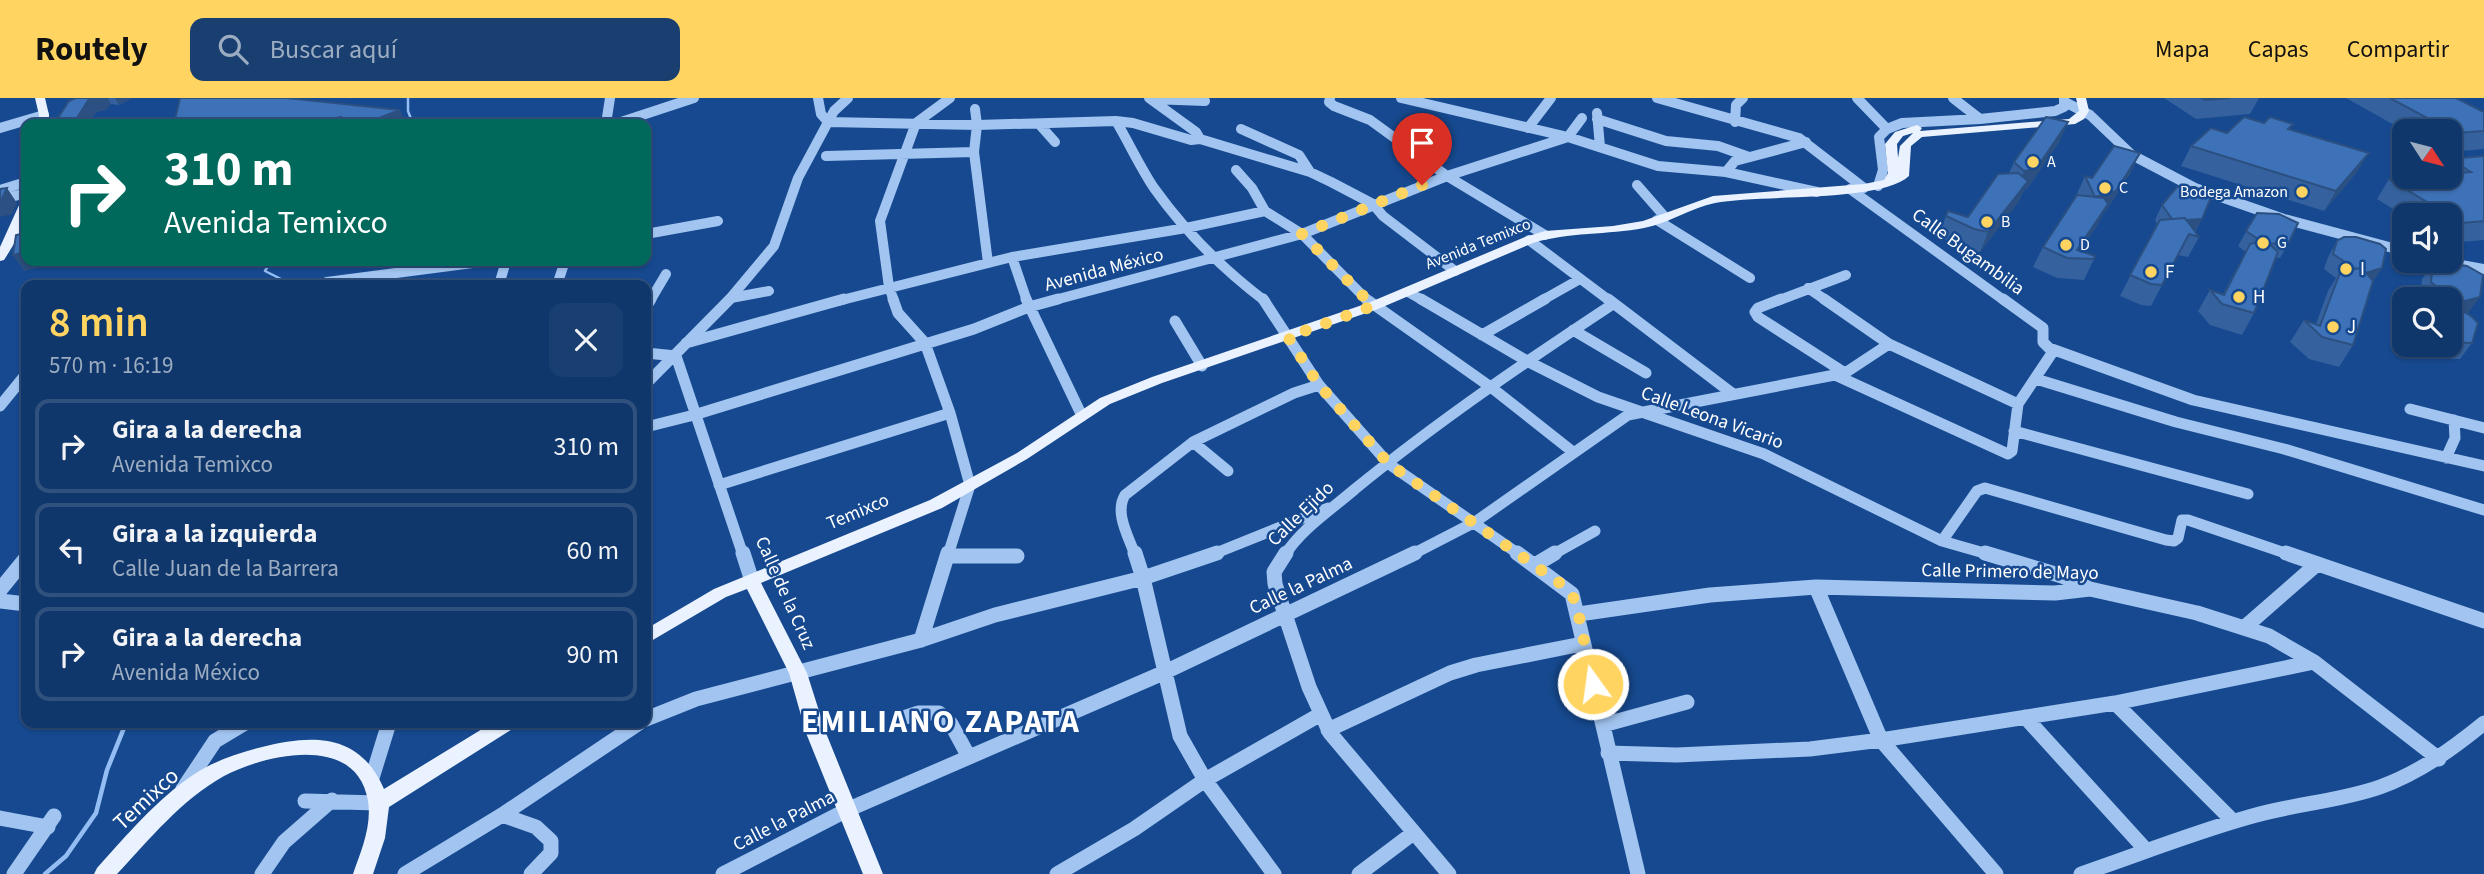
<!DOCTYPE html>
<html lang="es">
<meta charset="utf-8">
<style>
:root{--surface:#10376b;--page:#193f71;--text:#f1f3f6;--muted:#9cacc1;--line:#30517e;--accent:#ffd460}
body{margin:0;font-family:"Source Sans 3",sans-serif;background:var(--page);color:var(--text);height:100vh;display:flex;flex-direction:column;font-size:26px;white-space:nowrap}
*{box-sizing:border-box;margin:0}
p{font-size:23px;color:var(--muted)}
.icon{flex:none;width:38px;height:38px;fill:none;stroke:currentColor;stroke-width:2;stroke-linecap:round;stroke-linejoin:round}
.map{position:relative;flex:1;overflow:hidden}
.sheet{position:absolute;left:21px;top:182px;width:630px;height:448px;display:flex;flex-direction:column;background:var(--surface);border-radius:14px;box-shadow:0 2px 5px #0004,0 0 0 2px var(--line)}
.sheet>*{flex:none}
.top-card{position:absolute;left:21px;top:21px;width:630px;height:147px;border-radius:14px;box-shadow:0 2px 5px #0004,0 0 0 2px var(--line);background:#00695c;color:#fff;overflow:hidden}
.needle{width:46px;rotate:126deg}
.controls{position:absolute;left:2392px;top:21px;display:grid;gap:14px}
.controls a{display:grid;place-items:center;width:70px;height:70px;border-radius:14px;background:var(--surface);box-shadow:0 2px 5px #0004,0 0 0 2px var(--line);font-size:35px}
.pin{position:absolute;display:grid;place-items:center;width:60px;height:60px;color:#fff;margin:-72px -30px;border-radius:50% 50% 50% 0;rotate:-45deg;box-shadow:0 0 7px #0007}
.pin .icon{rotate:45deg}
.me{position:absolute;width:77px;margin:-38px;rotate:346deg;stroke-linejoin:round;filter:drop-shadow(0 0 5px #0008)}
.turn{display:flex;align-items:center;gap:24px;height:147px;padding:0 28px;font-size:32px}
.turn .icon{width:91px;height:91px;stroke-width:2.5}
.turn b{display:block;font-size:49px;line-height:60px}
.round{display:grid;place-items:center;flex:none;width:74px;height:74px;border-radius:14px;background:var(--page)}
.head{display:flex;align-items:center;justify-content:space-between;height:119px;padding:0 28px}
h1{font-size:42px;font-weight:600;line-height:52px;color:var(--accent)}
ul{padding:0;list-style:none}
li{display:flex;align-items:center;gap:21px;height:94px;margin:0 14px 10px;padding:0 14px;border:4px solid var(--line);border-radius:14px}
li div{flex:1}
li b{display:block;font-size:26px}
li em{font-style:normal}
header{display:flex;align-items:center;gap:42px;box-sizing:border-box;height:98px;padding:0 35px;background:var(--accent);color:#111}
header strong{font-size:33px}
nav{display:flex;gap:38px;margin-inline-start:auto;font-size:24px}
.search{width:490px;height:63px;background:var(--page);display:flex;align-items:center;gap:18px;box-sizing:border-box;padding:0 24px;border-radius:14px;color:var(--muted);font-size:26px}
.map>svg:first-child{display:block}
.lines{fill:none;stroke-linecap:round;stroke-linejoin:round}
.stream-far1{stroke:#94bef3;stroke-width:2.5}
.stream{stroke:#94bef3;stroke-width:4.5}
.minor-far2{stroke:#a1c4f0;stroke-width:10}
.minor-far1{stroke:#a1c4f0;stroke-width:11}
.minor{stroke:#a1c4f0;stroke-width:15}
.major{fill:#eaf2ff;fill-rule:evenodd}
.wall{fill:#35629e}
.shaded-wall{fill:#2b5081}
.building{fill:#3e72b8;stroke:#2b5081;stroke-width:2}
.route{stroke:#ffd460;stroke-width:12;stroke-dasharray:0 21.6}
.poi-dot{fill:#ffd460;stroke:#16498f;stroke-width:2.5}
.labels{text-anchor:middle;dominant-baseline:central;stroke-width:5;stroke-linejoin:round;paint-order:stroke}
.far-poi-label{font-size:16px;fill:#fff;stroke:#16498f;text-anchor:start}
.far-street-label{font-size:16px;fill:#fff;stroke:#16498f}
.street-label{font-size:19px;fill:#fff;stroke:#16498f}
.poi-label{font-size:19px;fill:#fff;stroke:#16498f;text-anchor:start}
.near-street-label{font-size:23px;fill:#fff;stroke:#16498f}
.near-district-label{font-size:32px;font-weight:bold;letter-spacing:2px;fill:#fff;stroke:#16498f}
</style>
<header>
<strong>Routely</strong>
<div class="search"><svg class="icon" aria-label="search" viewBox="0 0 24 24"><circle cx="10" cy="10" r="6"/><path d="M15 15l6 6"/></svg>Buscar aquí</div>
<nav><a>Mapa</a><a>Capas</a><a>Compartir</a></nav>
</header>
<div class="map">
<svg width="2484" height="776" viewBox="0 0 2484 776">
<rect width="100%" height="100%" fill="#16498f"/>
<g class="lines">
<path class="stream-far1" d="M 408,0 L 408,13 L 413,26
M 271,163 L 265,173 L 293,187"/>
<path class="stream" d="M 45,776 L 66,758 L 96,715 L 107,672 L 126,625"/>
<path class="minor-far2" d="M 818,0 L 821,16 L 828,24 L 977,27 L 1116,23 L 1133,25 L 1191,42 L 1200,41 L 1310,74 L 1331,84 L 1373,106 L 1383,118 L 1455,173
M 1149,0 L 1196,34 L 1200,41
M 1330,0 L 1329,4 L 1334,8 L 1370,22 L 1447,78 L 1545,137
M 1401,0 L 1568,39 L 1658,68 L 1726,74 L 1817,94
M 1657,0 L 1799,40 L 1864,90
M 1857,0 L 1887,31
M 1953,0 L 1980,21
M 1151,1 L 1205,3
M 2065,4 L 2090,17 L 2132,57 L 2195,90 L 2284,121 L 2404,153
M 975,11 L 977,27 L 974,54 L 988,165
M 1597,15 L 1600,49
M 1597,21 L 1666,43 L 1718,48 L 1749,59
M 1116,23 C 1129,45 1140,69 1154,90 C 1184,132 1224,172 1265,203
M 1735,24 L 1736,7 L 1743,0
M 606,26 L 610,0
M 615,26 L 694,0
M 1039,26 L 1055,44
M 0,30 L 44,17
M 1528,30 L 1551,0
M 1241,31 L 1299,57 L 1310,74
M 826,58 L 974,54
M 1236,72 L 1252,90 L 1265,113 L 1302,136 L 1368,203
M 1726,74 L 1735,63 L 1806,44
M 1637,87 L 1665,119
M 1878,88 L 1883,72 L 1879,39 L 1887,31 L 1902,25 L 1980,21 L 2055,13 L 2064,9 L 2064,0
M 1850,91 L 2005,203
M 0,92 L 26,84
M 0,102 L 26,95
M 1657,122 L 1750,180
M 646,136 L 718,123
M 1529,142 L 1610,203
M 1012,159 L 1027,203
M 2439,163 L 2484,171
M 327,184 L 488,163
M 499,187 L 506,163
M 557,187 L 565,163
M 1808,190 L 1827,203
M 1408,194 L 1424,203
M 731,200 L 769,193
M 650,203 L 666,176
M 728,203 L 774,148 L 798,80 L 834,13 L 848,0
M 838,203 L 1012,159 L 1186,130 L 1265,113
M 894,203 L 889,189 L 880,123 L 916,25 L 950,0
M 1051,203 L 1302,136 L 1447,78 L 1568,39 L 1582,20
M 1541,203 L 1580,181
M 1777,203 L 1846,177"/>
<path class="minor-far1" d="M 893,201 L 898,215 L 925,245 L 950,315 L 970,387 L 948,457
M 1026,201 L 1082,318
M 1263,201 L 1319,287 L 1389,366 L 1520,457
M 1366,201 L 1492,290 L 1573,354
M 1421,201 L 1527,263 L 1598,299 L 1764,356 L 1942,443 L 1991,457
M 1608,201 L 1733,296
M 1781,201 L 1758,210 L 1755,214 L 1758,219 L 1845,275
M 1824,201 L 1889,246 L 2018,306
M 2003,201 L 2043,230 L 2043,244 L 2049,250 L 2193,302 L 2484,368
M 646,209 L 651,201
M 1175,223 L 1202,268
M 1573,232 L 1646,275
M 1482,237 L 1545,201
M 686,245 L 844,201
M 646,255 L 676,258
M 676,258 L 743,457
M 1835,277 L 2008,356 L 2012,353 L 2018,306 L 2054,252
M 2036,281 L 2176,324 L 2284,351 L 2484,412
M 646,286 L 730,201
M 0,308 L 26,276
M 2410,311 L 2484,330
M 646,329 L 694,317 L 974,231 L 1029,209 L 1058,201
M 2014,333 L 2248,396
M 1193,344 L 1228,373
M 2446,360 L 2455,340 L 2454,322
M 719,387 L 950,315
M 1942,443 L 1977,393 L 1985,390 L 2166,442 L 2174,443 L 2178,440 L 2182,422 L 2188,422 L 2291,457
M 1135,457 C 1129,439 1114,415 1125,397 L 1193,344 L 1294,295 L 1319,287
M 1211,457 L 1328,410
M 1285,457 C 1301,431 1332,411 1355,391 C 1437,324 1525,264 1613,206
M 1411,457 L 1475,424 L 1628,317 L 1845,275 L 1889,246
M 1552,457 L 1595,433"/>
<path class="minor" d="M 743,455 L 752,483
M 1135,455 L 1143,480 L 1180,638 L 1205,682 L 1274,776
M 1286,455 L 1274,474 L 1275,486 L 1309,589 L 1330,635 L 1449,776
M 1517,455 L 1572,496 L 1638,776
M 1985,455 L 2062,478 L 2090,491
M 2286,455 L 2484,523
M 947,458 L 1017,458
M 1535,467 L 1555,455
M 1816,489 L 1881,642 L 1996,776
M 0,492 L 26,460
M 0,503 L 26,506
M 1579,516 L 1710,497 L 1816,489 L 2055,495 L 2090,491 L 2197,515 L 2269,538 L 2314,564 L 2439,661
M 2245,529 L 2317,466
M 921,542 L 948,455
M 2115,605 L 2233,723
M 2025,619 L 2146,752
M 903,620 L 918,615 L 939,615 L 951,626 L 969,659
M 646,621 L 696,601 L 921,542 L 995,517 L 1143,480 L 1217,455
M 1603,627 L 1687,604
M 1328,632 L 1450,575 L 1476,567 L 1582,546
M 1608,655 L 1677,657 L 1810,651 L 1881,642 L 2115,605 L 2314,564
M 372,680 L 389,625
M 183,691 L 215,643 L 245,625
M 305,703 L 378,705
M 502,717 L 536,729 L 551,743 L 551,755 L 531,776
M 0,720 L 48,729
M 14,776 L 54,718
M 262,776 L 284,744 L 332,702
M 405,776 L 502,717 L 639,625
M 723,776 L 847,712 L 1163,575 L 1415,455
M 1057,776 L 1134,731 L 1205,682 L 1321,616
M 1359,776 L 1412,736
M 2081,776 C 2137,757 2192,735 2249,719 C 2292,706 2337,704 2380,689 C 2419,675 2452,651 2484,625"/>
<path class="major" d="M 35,0 L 45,0 L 49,17 L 48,26 L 38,26 L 39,17 Z
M 2076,0 L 2086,0 L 2089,13 L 2084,21 L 2075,26 L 1922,39 L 1911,48 L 1909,78 C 1880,105 1758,96 1715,105 C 1691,110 1669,125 1644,130 C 1608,137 1568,134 1533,145 L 1378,211 L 1162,285 L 1110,306 L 1027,361 L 942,410 L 761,485 L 807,575 L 826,635 L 883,776 L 863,776 L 806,635 L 789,575 L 747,491 L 726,499 L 646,546 L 646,531 L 714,491 L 930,402 L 1017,355 L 1100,300 L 1152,279 L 1368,205 L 1525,139 L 1545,133 L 1613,128 L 1643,123 L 1713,98 L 1864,86 L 1884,82 L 1888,75 L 1885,46 L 1895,34 L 1917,27 L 1922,30 L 1920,33 L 2069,21 L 2079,13 ZM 1913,35 L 1900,48 L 1898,60 L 1897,46 L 1903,38 Z
M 26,101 C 27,125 17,142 4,162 L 0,163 L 0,149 L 20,105 Z
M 492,625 L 516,625 L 514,630 L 389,709 L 385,740 L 373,776 L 353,776 C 361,753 372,728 368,703 C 357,635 266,656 224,678 C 181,702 150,741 117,776 L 94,776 L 97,770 C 127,737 156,702 193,677 C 214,663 238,655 262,649 C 313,636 360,635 384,691 Z"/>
</g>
<path class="wall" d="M 76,0 L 132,0 L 119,7 L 111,6 L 106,12 L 96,14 L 88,26 L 58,26 L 56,23 Z
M 2164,0 L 2259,0 L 2250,16 L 2196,21 Z
M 2346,0 L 2456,0 L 2484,14 L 2484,51 L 2450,54 L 2450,33 L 2405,33 Z
M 2290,31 L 2357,74 L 2324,113 L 2181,68 L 2191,48 L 2227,35 Z
M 2060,43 L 2027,91 L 2024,92 L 2019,103 L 1980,154 L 1966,152 L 1938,138 L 1948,113 L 1968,119 L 2009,75 L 2014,64 Z
M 2484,58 L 2484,142 L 2450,145 L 2450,117 L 2404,118 L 2377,101 L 2389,81 L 2450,79 L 2450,61 Z
M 2131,74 L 2106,113 L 2104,114 L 2098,126 L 2080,153 L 2094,161 L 2084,182 L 2057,180 L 2033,169 L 2043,149 L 2076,98 L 2085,78 L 2092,80 Z
M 2162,107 L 2202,121 L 2195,134 L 2199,139 L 2188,159 L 2178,157 L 2151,208 L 2141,207 L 2120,198 L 2157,126 L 2155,122 Z
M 2257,115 L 2289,144 L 2280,160 L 2275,160 L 2254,215 L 2242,237 L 2210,227 L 2198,213 L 2210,192 L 2223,196 L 2246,154 L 2238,148 Z
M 2337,143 L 2382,170 L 2373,183 L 2353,247 L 2339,269 L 2309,261 L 2290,244 L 2304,222 L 2316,226 L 2328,193 L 2336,180 L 2324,171 L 2328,159 Z
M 2433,165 L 2469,214 L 2467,215 L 2472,245 L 2460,261 L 2440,261 L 2417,252 L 2411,247 L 2450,247 L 2450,201 L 2422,201 L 2420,200 L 2422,181 Z"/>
<path class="shaded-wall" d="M 99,0 L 108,0 L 111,6 L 106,12 L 96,14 L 88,26 L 58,26 L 56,23 L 89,1 Z
M 115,0 L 132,0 L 119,7 Z
M 400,12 L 406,26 L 367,26 L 366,25 Z
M 341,19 L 362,23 L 364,26 L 316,26 L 316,24 Z
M 2068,24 L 2060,43 L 2027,91 L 2024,92 L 2019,103 L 1980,154 L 1988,134 L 2016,93 L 2024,73 Z
M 2140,55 L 2131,74 L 2106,113 L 2104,114 L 2098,126 L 2076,160 L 2074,160 L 2095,99 Z
M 2369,55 L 2357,74 L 2324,113 L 2336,93 Z
M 7,90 L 17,105 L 12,116 L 0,119 L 0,102 Z
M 2202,121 L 2193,136 L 2173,124 Z
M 26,154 L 26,163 L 67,163 L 24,173 L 13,157 Z
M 2382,170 L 2371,186 L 2364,175 Z
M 2480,199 L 2469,214 L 2450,220 L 2450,215 L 2457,205 Z"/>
<path class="building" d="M 76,0 L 99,0 L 89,1 L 77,20 L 56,23 L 69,3 Z
M 180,0 L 287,0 L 400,12 L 366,25 L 362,23 L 342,26 L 341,26 L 341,19 L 316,24 L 316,26 L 174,26 Z
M 2202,0 L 2230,0 L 2205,2 Z
M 2390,0 L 2456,0 L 2484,14 L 2484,33 L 2455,35 Z
M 2046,19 L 2068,24 L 2036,71 L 2024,73 L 2014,64 Z
M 2244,19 L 2264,25 L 2270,19 L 2293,26 L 2288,31 L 2369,55 L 2336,93 L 2191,48 L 2211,30 L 2227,35 Z
M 2114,48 L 2140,55 L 2116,93 L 2095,99 L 2085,78 L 2092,80 Z
M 2484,58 L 2484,123 L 2462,125 L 2389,81 L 2417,79 L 2450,79 L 2450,76 L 2471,74 L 2450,61 Z
M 2018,75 L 2028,83 L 1988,134 L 1974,131 L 1946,118 L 1948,113 L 1968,119 L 1998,76 Z
M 2177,89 L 2195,89 L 2212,97 L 2202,121 L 2186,122 L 2185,120 L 2172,121 L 2162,107 Z
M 7,90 L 2,101 L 0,102 L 0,91 Z
M 2077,97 L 2104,100 L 2108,106 L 2077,152 L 2095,158 L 2094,161 L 2067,160 L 2043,149 Z
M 2257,115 L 2279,116 L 2298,125 L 2289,144 L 2269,146 L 2265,142 L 2261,143 L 2246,133 Z
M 2185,120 L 2199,139 L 2189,136 L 2162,187 L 2151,186 L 2130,177 L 2160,122 Z
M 26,135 L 26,154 L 13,157 L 16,137 Z
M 2344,139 L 2356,139 L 2380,146 L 2386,151 L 2382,170 L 2366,175 L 2362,170 L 2356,171 L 2339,160 L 2333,156 L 2337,143 Z
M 2265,142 L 2278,154 L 2254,215 L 2222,206 L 2210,192 L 2224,197 L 2250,146 Z
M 2442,164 L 2467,168 L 2483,177 L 2480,199 L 2457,205 L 2431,184 L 2433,165 Z
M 2362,170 L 2373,183 L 2353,247 L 2322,239 L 2304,222 L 2320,228 L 2341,172 Z
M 2450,206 L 2471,218 L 2478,225 L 2472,245 L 2450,244 Z"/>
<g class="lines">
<path class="route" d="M 1422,87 L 1302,136 L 1373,208 L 1288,239 L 1319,287 L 1389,366 L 1567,490 L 1576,504 L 1593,586"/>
</g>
<g class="poi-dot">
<circle cx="2033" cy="64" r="7"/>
<circle cx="2105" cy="90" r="7"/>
<circle cx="2302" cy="94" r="7"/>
<circle cx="1987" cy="124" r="7"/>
<circle cx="2263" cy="145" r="7"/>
<circle cx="2066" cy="147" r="7"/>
<circle cx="2346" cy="171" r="7"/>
<circle cx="2151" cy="174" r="7"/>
<circle cx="2239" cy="199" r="7"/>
<circle cx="2333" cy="229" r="7"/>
</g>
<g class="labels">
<g class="far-poi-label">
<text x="2047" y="64">A</text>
<text x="2119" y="90">C</text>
<text x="2288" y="94" text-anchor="end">Bodega Amazon</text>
<text x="2001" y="124">B</text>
<text x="2277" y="145">G</text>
<text x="2080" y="147">D</text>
</g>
<g class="far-street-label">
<text transform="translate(1478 146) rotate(-22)">Avenida Temixco</text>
</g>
<g class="street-label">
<text transform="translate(1968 154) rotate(36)">Calle Bugambilia</text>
<text transform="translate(1104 172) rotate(-15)">Avenida México</text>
<text transform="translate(1712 320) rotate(20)">Calle Leona Vicario</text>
<text transform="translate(858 414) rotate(-23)">Temixco</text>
<text transform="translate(1301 416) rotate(-44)">Calle Ejido</text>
<text transform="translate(2010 474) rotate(1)">Calle Primero de Mayo</text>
<text transform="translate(1301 488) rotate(-25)">Calle la Palma</text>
<text transform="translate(785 495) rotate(66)">Calle de la Cruz</text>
<text transform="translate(784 723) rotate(-27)">Calle la Palma</text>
</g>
<g class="poi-label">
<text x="2360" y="171">I</text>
<text x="2165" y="174">F</text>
<text x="2253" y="199">H</text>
<text x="2347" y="229">J</text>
</g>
<g class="near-street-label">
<text transform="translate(146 701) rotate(-43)">Temixco</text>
</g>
<g class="near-district-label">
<text x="941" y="624">EMILIANO ZAPATA</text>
</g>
</g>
</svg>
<div class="controls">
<a><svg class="needle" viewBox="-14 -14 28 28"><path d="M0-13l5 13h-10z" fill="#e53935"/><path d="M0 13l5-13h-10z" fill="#9cacc1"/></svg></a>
<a><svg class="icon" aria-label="sound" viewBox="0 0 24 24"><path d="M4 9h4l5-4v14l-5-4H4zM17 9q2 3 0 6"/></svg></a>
<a><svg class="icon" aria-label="search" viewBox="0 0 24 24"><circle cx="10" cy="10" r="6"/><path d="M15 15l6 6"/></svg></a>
</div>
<div class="pin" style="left:1422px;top:87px;background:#d93025"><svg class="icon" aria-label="arrive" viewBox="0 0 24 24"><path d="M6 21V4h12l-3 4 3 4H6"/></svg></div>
<svg class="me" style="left:1593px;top:586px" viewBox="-20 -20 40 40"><circle r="17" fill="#ffd460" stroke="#fff" stroke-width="3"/><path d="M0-11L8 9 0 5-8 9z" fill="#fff"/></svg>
<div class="top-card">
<div class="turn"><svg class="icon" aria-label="right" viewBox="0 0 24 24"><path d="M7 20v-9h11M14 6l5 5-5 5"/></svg><div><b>310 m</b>Avenida Temixco</div></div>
</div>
<section class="sheet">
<div class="head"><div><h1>8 min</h1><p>570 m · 16:19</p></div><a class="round"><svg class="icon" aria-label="close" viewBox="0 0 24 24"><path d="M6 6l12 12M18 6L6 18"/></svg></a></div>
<ul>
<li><svg class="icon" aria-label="right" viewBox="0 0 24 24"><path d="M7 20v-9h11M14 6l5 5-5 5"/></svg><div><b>Gira a la derecha</b><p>Avenida Temixco</p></div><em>310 m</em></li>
<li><svg class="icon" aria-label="left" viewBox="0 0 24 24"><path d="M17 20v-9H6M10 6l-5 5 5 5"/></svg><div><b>Gira a la izquierda</b><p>Calle Juan de la Barrera</p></div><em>60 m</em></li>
<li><svg class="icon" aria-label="right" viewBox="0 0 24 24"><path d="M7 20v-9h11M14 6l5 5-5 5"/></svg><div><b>Gira a la derecha</b><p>Avenida México</p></div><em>90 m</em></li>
</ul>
</section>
</div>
